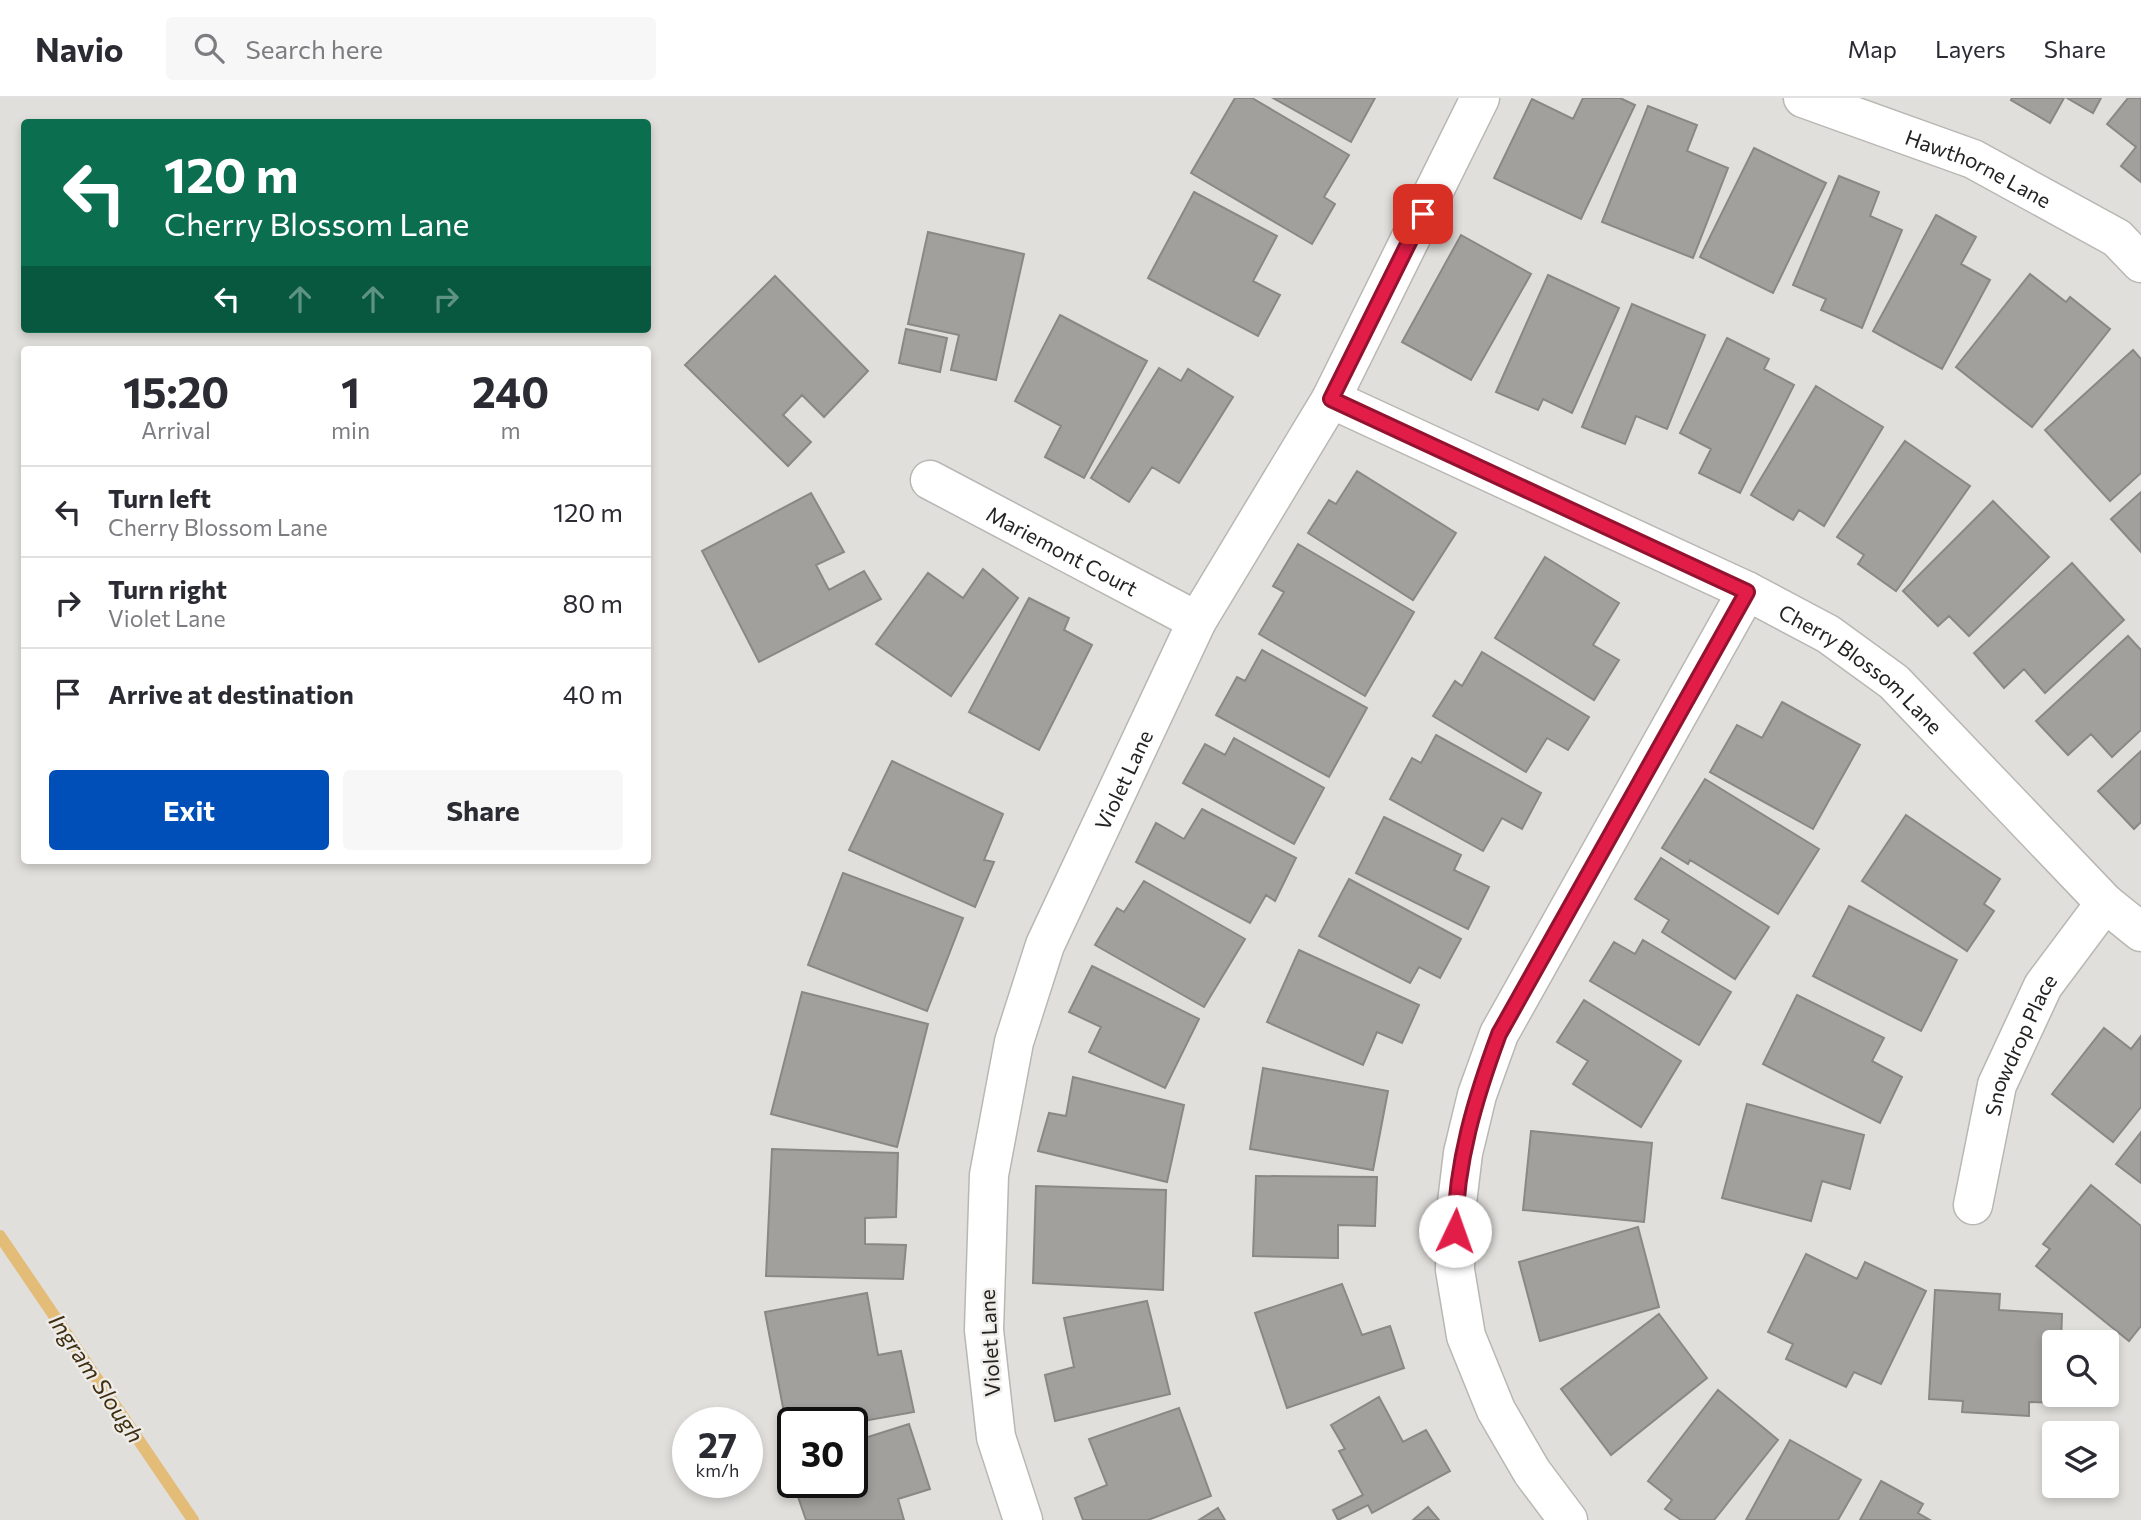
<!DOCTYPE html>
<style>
:root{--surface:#fff;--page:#f7f7f7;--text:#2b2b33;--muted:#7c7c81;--line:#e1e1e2;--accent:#004fb9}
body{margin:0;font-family:Commissioner,sans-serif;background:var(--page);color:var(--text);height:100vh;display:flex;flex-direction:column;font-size:26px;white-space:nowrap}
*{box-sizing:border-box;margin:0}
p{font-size:23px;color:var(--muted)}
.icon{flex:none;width:38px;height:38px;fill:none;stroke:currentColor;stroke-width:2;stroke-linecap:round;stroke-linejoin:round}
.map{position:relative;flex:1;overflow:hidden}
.details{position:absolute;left:21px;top:248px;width:630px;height:518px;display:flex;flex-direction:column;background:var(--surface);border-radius:7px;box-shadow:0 4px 10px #0003}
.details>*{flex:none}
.top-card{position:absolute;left:21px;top:21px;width:630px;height:214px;border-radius:7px;box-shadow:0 4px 10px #0003;background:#0b6e4f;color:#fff;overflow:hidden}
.controls{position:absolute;left:2042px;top:1232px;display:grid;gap:14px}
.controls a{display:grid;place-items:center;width:77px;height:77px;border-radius:7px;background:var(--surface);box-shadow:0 4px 10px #0003;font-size:35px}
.speed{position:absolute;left:672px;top:1309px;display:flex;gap:14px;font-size:35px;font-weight:700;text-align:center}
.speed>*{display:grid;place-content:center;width:91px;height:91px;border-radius:50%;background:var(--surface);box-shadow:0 4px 10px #0003;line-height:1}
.speed small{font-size:18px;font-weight:400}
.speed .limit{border:4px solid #111;border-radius:10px;background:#fff;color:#111}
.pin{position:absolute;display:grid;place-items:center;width:60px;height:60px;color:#fff;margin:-30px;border-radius:14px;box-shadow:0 4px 10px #0006}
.me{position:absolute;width:77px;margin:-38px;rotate:3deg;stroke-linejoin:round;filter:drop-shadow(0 0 5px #0008)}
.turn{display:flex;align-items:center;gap:24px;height:147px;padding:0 28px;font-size:32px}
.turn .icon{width:91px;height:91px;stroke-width:2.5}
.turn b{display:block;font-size:49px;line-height:60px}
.lanes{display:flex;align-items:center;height:66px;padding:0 28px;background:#0003;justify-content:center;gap:35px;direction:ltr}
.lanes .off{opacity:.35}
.eta{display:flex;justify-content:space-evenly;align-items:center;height:119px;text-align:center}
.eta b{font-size:42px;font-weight:700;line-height:49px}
.primary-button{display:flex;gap:14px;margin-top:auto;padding:14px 28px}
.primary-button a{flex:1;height:80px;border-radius:7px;background:var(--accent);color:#fff;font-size:28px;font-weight:700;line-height:80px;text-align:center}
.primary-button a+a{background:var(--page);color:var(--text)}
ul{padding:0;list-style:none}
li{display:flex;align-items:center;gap:21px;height:91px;padding:0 28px;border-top:2px solid var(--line)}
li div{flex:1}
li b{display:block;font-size:26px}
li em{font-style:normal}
header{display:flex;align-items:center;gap:42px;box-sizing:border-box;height:98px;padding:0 35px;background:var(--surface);border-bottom:2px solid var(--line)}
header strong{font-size:33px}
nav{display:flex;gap:38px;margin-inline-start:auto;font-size:24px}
.search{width:490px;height:63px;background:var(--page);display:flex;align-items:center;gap:18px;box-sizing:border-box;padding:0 24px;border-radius:7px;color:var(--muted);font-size:26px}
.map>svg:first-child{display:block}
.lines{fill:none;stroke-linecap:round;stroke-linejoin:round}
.stream{stroke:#e3bd78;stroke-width:12}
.building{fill:#a2a09c;stroke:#8a8885;stroke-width:2}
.minor-casing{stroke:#b9b7b3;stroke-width:41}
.minor{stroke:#fff;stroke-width:38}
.route-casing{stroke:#92132f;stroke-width:18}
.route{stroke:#e11d48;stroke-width:12}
.labels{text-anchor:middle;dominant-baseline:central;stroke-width:5;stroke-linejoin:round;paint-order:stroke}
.street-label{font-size:21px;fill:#242322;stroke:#eeece9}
.water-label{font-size:23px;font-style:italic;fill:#3f2f10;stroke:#eeece9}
</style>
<header>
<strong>Navio</strong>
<div class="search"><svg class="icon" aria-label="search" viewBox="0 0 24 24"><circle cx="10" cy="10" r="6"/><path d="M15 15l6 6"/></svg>Search here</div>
<nav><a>Map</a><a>Layers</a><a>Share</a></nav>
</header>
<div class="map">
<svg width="2141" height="1422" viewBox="0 0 2141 1422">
<rect width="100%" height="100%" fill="#e1dfdb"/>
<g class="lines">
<path class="stream" d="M 0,1138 L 193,1422"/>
</g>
<path class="building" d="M 1235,0 L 1252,0 L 1349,57 L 1324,99 L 1335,106 L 1312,146 L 1191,75 Z
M 1273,0 L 1375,0 L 1351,44 Z
M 1583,0 L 1620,0 L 1635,7 L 1581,121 L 1494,80 L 1532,1 L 1573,21 Z
M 2012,0 L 2064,0 L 2050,25 L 2011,2 Z
M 2067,0 L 2101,0 L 2093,15 Z
M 2128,0 L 2141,0 L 2141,84 L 2121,68 L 2136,49 L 2107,26 Z
M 1648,8 L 1697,27 L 1687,53 L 1728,70 L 1693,160 L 1602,124 Z
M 1754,50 L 1826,85 L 1773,195 L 1700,159 Z
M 1839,78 L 1879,94 L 1870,118 L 1902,132 L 1862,230 L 1821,212 L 1826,201 L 1793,187 Z
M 1194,94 L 1277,138 L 1253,183 L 1280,197 L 1258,238 L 1148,180 Z
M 1936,117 L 1976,139 L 1961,166 L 1990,182 L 1942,271 L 1873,233 Z
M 928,134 L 1024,156 L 996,282 L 951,272 L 959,237 L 908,226 Z
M 1461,137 L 1531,176 L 1471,282 L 1402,244 Z
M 2030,176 L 2066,204 L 2070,199 L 2110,231 L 2032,329 L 1956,269 Z
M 1548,177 L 1619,210 L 1572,315 L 1543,301 L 1538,312 L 1496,294 Z
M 775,178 L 868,273 L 824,319 L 802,297 L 783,317 L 811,344 L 788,368 L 685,267 Z
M 1632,206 L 1705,237 L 1667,331 L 1636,318 L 1625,346 L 1582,329 Z
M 1060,217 L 1147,263 L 1084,380 L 1045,359 L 1061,328 L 1015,303 Z
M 906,231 L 947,240 L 940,274 L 899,265 Z
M 1727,240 L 1769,261 L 1764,271 L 1794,287 L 1740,395 L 1699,375 L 1711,351 L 1680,335 Z
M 2133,252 L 2141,261 L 2141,375 L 2110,403 L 2045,332 Z
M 1159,270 L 1181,283 L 1188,271 L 1233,299 L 1179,385 L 1152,369 L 1129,404 L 1091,380 Z
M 1816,288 L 1883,329 L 1824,428 L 1799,412 L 1793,422 L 1751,397 Z
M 1905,343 L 1970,388 L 1896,493 L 1858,466 L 1864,457 L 1837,439 Z
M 1357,373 L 1456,435 L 1413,502 L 1308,435 L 1329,402 L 1336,406 Z
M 2141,394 L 2141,454 L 2111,421 Z
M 811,395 L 844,454 L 816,467 L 829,492 L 864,473 L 881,501 L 759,564 L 702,453 Z
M 1993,403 L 2049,459 L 1969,538 L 1949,518 L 1938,528 L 1903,493 Z
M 1298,446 L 1414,514 L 1365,598 L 1259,536 L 1284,494 L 1273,488 Z
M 1545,459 L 1619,505 L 1593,547 L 1619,562 L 1594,602 L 1495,540 Z
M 2072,465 L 2124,522 L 2045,595 L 2024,571 L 2004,590 L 1974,555 Z
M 983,471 L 1018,500 L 951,598 L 876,546 L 928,475 L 963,500 Z
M 1029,500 L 1069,520 L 1064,532 L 1092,547 L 1039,652 L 969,614 Z
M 2128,538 L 2141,552 L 2141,632 L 2112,659 L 2091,636 L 2068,657 L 2036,623 Z
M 1262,552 L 1367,610 L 1329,679 L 1216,617 L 1237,579 L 1245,583 Z
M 1482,554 L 1589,619 L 1568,652 L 1547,640 L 1526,674 L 1433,618 L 1455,583 L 1462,588 Z
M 1782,604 L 1860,647 L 1813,731 L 1710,674 L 1737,627 L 1762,640 Z
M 1436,637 L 1541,695 L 1522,731 L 1502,720 L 1483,753 L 1390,701 L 1412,660 L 1421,665 Z
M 1234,640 L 1324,690 L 1294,746 L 1183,685 L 1205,646 L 1225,657 Z
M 2141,653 L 2141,724 L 2134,731 L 2098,693 Z
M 892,663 L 1003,716 L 984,762 L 994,764 L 975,809 L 849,752 Z
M 1705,681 L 1819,751 L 1778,816 L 1690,762 L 1688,766 L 1662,750 Z
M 1202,711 L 1296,760 L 1275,803 L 1266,797 L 1250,825 L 1136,764 L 1156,725 L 1184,741 Z
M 1906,717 L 2000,781 L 1984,806 L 1994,813 L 1967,853 L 1862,783 Z
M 1384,719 L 1461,757 L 1454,772 L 1489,789 L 1468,831 L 1356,775 Z
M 1661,760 L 1769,829 L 1735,881 L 1662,834 L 1669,822 L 1635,801 Z
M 843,775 L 963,820 L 927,913 L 808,867 Z
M 1349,781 L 1461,841 L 1440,880 L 1419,869 L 1410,885 L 1319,838 Z
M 1144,783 L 1245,841 L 1204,909 L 1095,847 L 1117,810 L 1124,814 Z
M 1849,808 L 1957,862 L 1921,933 L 1813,878 Z
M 1643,842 L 1731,894 L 1699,947 L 1590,883 L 1614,844 L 1635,856 Z
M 1299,852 L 1419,907 L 1402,945 L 1377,934 L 1363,967 L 1267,924 Z
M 1092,868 L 1199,921 L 1165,990 L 1089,954 L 1101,929 L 1069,914 Z
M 802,894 L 928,926 L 897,1049 L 771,1016 Z
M 1797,897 L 1884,940 L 1872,963 L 1902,979 L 1880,1025 L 1763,966 Z
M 1584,902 L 1681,963 L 1641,1029 L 1573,986 L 1588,963 L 1557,944 Z
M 2104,930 L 2131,951 L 2141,938 L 2141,1009 L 2113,1044 L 2052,996 Z
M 1263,970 L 1388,993 L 1373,1072 L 1250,1051 Z
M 1073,979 L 1184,1007 L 1167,1084 L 1038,1053 L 1049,1015 L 1066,1018 Z
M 1747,1006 L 1864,1037 L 1850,1091 L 1822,1083 L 1811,1123 L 1722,1100 Z
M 1531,1033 L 1652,1045 L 1644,1124 L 1523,1112 Z
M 2141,1034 L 2141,1085 L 2116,1066 Z
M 772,1051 L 898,1055 L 896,1119 L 865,1120 L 865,1146 L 906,1147 L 903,1181 L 766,1178 Z
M 1256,1078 L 1377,1079 L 1375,1128 L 1338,1127 L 1338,1160 L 1253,1158 Z
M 2091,1087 L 2141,1128 L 2141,1228 L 2129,1243 L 2036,1168 L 2050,1151 L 2043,1146 Z
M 1036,1088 L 1166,1092 L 1163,1192 L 1033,1185 Z
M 1638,1129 L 1659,1209 L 1540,1243 L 1519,1164 Z
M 1806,1156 L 1857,1181 L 1865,1164 L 1926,1193 L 1881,1286 L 1854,1274 L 1846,1289 L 1786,1261 L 1793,1246 L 1768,1234 Z
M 1342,1186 L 1362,1237 L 1390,1228 L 1404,1270 L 1287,1310 L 1255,1215 Z
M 1935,1192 L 2000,1196 L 1999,1212 L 2062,1216 L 2061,1244 L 2054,1244 L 2054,1297 L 2057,1297 L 2057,1305 L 2029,1304 L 2029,1318 L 1962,1314 L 1963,1303 L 1929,1301 Z
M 867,1195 L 878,1257 L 901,1253 L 914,1314 L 852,1325 L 793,1325 L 793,1335 L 788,1336 L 765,1214 Z
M 1147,1203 L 1170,1296 L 1055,1323 L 1045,1277 L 1074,1269 L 1064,1220 Z
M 1659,1216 L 1707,1280 L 1611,1357 L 1561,1291 Z
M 1718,1292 L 1778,1342 L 1714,1422 L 1681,1422 L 1665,1411 L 1672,1402 L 1648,1383 Z
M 1379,1299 L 1403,1344 L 1426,1332 L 1450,1373 L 1372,1415 L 1368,1407 L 1338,1422 L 1333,1412 L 1363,1397 L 1339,1353 L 1345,1351 L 1331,1327 Z
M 1179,1310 L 1211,1398 L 1148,1422 L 1083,1422 L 1075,1400 L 1107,1387 L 1089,1341 Z
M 909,1326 L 930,1391 L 898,1401 L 904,1422 L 806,1422 L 793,1384 L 852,1384 L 852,1344 Z
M 1790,1342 L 1861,1382 L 1838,1422 L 1746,1422 Z
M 1881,1383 L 1923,1406 L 1918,1415 L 1930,1422 L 1860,1422 Z
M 1428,1409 L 1439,1422 L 1413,1422 Z
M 1218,1410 L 1225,1422 L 1199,1422 Z"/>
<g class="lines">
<defs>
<g id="minor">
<path id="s1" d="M 1803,0 L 1973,61 L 2117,140 L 2141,165"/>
<path id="s2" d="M 1331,301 L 1747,493 L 1828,536 L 1894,584 L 2105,805 L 2141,834"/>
<path id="s3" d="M 930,382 L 1197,523"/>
<path id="s4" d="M 1973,1107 L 1997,987 L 2043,888 L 2105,805"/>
<path id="s5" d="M 1023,1422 L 996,1339 L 984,1232 L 989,1077 L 1014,944 L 1045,847 L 1197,523 L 1331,301 L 1480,0"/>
<path d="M 1568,1422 L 1532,1374 L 1496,1312 L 1466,1238 L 1455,1172 L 1456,1113 L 1463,1055 L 1477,997 L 1499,936 L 1747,493"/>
</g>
</defs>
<use href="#minor" class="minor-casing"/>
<use href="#minor" class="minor"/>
</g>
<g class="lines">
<defs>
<path id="route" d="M 1423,116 L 1331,301 L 1747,494 L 1499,936 C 1475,1001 1456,1064 1455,1133"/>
</defs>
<use href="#route" class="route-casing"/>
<use href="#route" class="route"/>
</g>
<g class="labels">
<g class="street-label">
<text stroke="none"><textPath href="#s1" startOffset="189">Hawthorne Lane</textPath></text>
<text stroke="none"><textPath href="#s3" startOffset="150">Mariemont Court</textPath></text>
<text stroke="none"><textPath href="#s2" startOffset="597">Cherry Blossom Lane</textPath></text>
<text stroke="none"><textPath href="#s5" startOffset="770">Violet Lane</textPath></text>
<text stroke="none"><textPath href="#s4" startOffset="168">Snowdrop Place</textPath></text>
<text transform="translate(989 1245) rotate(-93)">Violet Lane</text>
</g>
<g class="water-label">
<text transform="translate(97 1280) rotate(56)">Ingram Slough</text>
</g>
</g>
</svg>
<div class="controls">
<a><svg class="icon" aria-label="search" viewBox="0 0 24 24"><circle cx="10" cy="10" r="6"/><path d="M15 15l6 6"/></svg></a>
<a><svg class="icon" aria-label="layers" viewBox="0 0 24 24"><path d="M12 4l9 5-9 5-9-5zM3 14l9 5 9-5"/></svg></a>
</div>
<div class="speed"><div>27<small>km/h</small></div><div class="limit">30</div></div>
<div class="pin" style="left:1423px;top:116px;background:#d93025"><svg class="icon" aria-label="arrive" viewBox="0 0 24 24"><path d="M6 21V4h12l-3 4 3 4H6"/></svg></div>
<svg class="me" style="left:1455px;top:1133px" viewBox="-20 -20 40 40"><circle r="19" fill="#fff"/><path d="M0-13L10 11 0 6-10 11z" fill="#e11d48"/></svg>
<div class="top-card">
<div class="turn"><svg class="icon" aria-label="left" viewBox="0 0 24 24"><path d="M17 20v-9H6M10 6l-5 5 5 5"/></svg><div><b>120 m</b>Cherry Blossom Lane</div></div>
<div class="lanes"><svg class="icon" aria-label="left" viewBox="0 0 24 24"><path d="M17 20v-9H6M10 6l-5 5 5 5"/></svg><svg class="icon off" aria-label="ahead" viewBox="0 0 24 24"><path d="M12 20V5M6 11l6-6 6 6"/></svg><svg class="icon off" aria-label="ahead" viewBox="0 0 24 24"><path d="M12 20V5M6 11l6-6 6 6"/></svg><svg class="icon off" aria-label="right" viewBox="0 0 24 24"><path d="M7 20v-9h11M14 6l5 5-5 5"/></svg></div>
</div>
<section class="details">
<div class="eta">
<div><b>15:20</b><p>Arrival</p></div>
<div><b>1</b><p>min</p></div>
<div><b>240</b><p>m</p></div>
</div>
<ul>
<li><svg class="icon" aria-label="left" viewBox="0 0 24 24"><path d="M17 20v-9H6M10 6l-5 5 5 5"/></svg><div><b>Turn left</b><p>Cherry Blossom Lane</p></div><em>120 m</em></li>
<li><svg class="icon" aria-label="right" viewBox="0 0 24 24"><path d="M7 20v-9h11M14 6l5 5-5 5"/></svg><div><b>Turn right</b><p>Violet Lane</p></div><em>80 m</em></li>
<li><svg class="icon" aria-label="arrive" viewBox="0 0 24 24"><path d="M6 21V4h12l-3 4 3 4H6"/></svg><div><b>Arrive at destination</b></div><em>40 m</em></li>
</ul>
<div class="primary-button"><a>Exit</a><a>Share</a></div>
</section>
</div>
